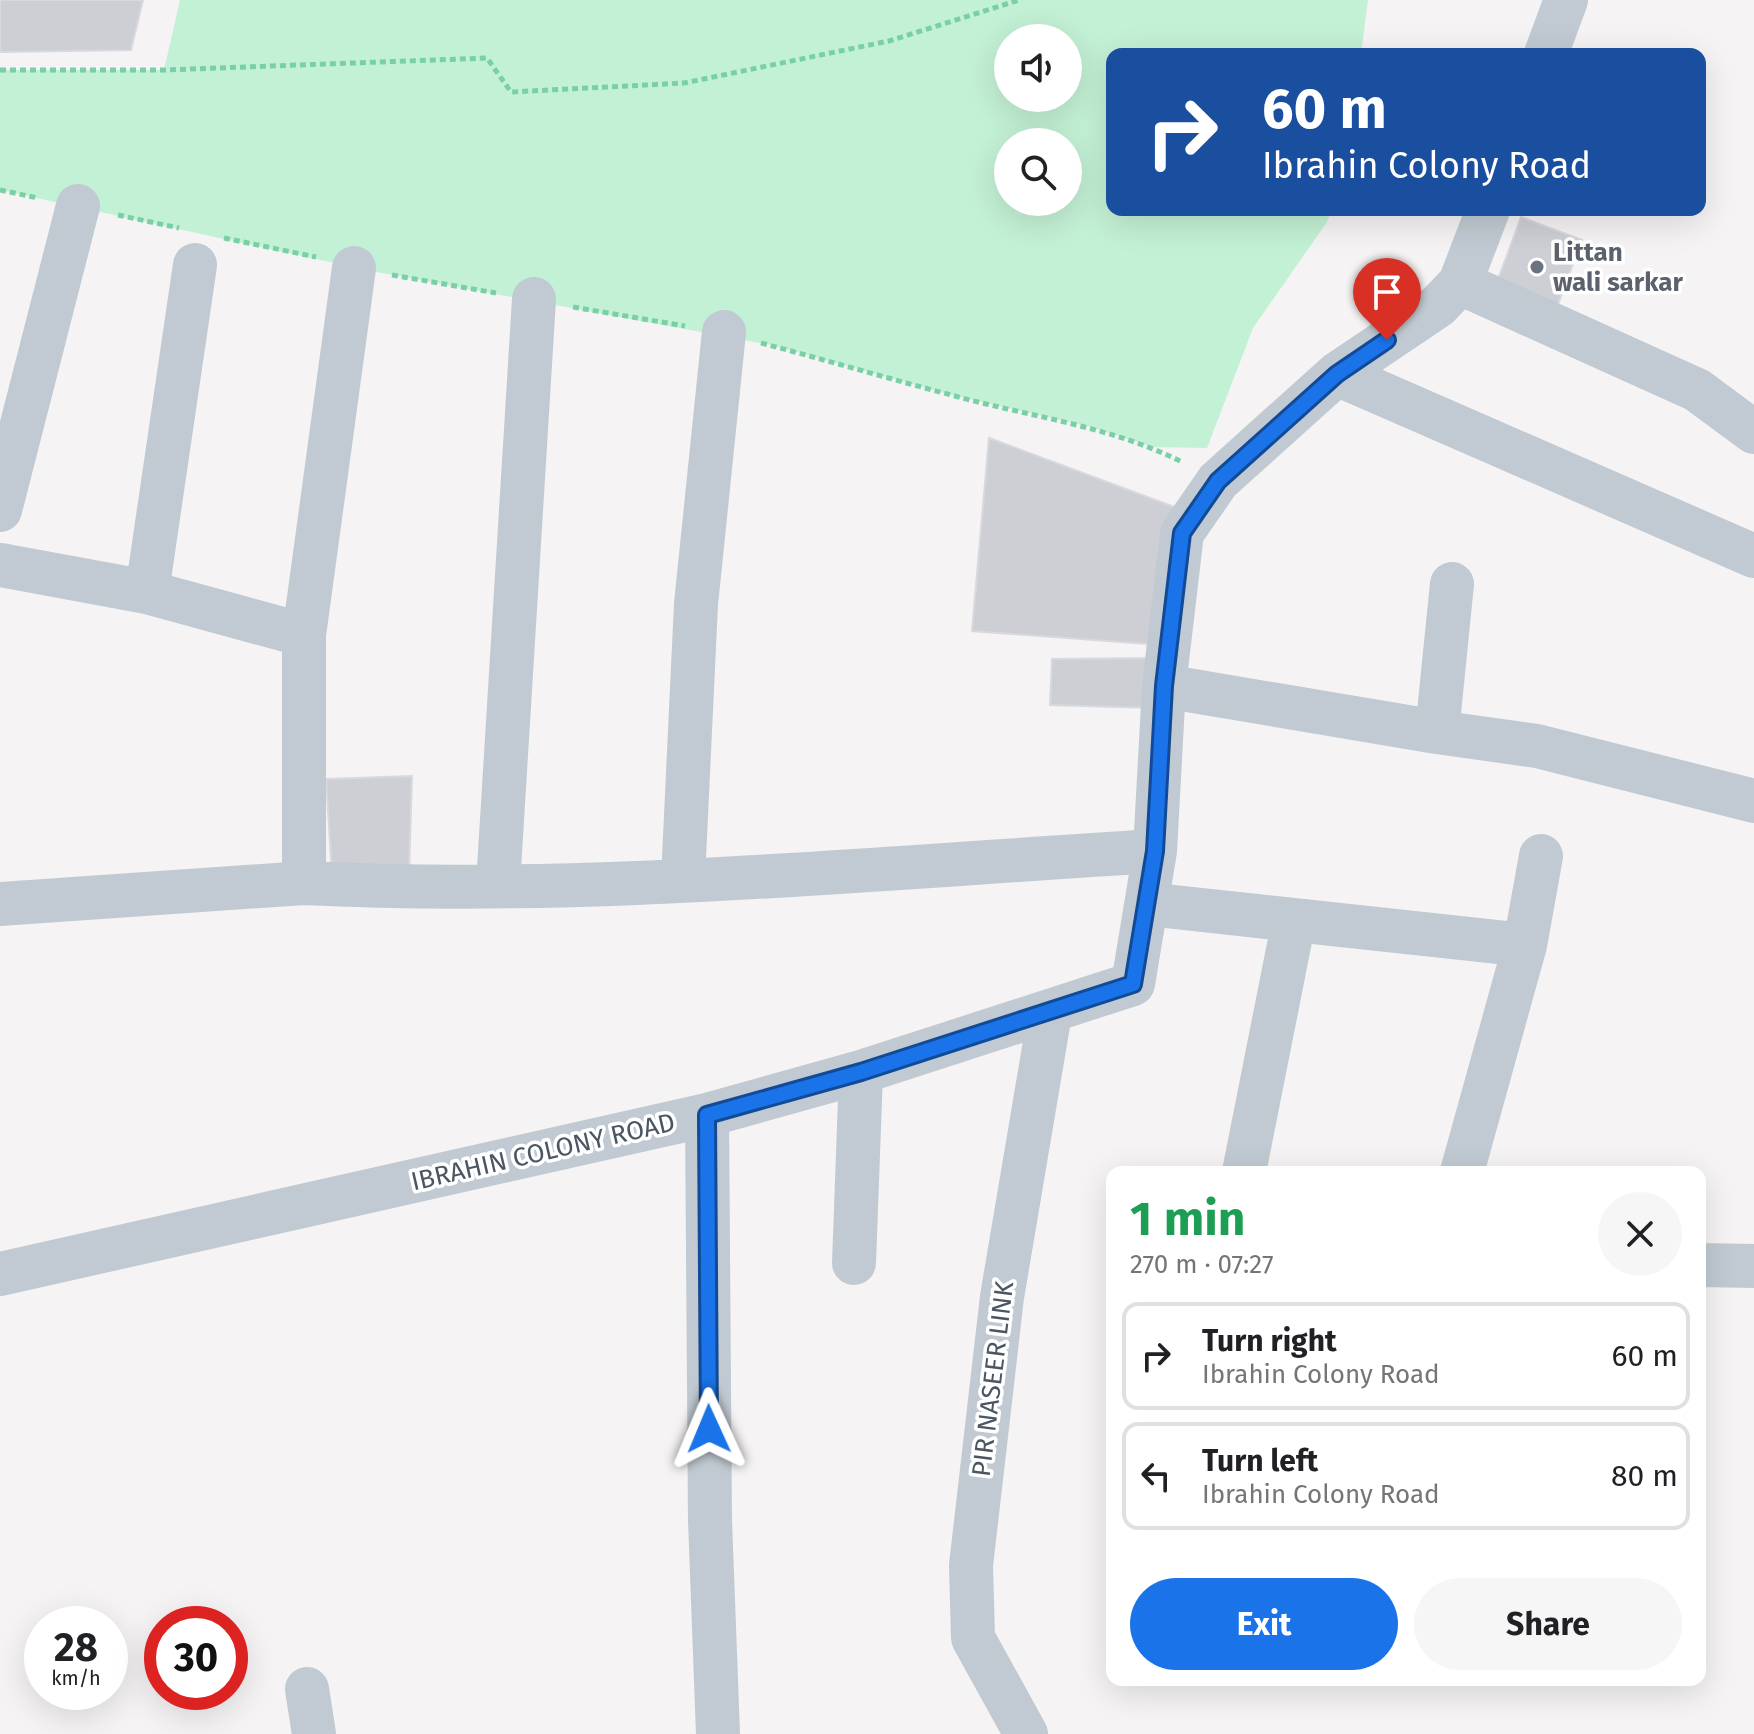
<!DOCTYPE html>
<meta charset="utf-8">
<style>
:root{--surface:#fff;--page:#f6f6f6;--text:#202124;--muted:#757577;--line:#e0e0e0;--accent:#1a73e8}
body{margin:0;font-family:"Fira Sans",sans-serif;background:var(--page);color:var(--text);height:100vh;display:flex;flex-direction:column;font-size:30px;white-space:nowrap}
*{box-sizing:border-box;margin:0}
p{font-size:26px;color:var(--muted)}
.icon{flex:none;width:44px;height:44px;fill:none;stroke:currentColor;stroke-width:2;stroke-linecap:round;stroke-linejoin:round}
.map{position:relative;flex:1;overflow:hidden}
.panel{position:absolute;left:1106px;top:1166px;width:600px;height:520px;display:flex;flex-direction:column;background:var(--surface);border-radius:16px;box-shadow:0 8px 32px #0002}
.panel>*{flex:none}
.hud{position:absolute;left:1106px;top:48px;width:600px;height:168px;border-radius:16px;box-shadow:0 8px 32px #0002;background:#1a4fa0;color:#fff;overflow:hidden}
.fabs{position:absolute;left:994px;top:24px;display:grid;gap:16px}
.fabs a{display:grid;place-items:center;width:88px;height:88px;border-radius:50%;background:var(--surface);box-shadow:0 8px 32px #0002;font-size:40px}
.speed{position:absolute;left:24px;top:1606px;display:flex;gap:16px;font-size:40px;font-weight:700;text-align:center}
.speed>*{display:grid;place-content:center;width:104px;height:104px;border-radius:50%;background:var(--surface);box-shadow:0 8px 32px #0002;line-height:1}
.speed small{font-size:20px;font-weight:400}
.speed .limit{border:12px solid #d22;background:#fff;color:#111}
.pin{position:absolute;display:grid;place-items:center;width:68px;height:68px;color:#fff;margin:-82px -34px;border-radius:50% 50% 50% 0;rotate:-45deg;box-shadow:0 0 8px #0007}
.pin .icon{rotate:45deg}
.me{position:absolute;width:88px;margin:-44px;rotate:359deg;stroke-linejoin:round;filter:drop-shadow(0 0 6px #0008)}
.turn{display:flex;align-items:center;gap:28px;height:168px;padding:0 24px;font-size:36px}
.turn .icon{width:104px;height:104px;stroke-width:2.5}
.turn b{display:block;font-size:56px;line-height:68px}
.round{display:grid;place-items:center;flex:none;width:84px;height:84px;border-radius:42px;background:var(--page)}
.overview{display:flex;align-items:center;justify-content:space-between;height:136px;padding:0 24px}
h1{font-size:48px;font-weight:700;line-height:60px;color:#1e9e55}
.cta{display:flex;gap:16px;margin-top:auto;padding:16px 24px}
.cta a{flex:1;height:92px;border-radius:48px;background:var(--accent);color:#fff;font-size:32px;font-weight:700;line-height:92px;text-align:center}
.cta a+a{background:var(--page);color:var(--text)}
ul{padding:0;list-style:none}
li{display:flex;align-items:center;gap:24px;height:108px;margin:0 16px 12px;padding:0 8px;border:4px solid var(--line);border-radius:16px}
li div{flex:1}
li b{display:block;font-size:30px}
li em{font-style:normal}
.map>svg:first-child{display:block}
.green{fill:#c3f1d5;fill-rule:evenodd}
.building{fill:#cdcfd5;stroke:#d7d9de;stroke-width:2}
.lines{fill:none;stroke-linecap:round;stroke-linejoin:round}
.path{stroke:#7ad0a6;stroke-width:5;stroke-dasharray:6 4;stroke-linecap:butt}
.street{stroke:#c1cad2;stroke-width:44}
.route-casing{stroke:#114b97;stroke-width:20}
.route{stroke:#1a73e8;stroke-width:14}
.worship-dot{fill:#6b7280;stroke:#fff;stroke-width:3}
.labels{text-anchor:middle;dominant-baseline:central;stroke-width:7;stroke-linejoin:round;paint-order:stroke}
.worship-label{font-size:26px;font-weight:bold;fill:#5b616d;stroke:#fff;text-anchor:start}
.street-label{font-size:26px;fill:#4a5661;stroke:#fff}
</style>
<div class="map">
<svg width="1754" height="1734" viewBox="0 0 1754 1734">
<rect width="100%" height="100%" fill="#f5f3f3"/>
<path class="green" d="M 180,0 L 1368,0 L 1361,54 L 1112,54 L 1112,210 L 1332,210 L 1327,222 L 1253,328 L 1207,448 L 1152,447 L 1091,427 L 955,396 L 771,345 L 371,271 L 0,190 L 0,70 L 164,70 ZM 1008,38 L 1068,38 L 1068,98 L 1008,98 ZM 1008,142 L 1068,142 L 1068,202 L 1008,202 Z"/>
<path class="building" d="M 0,0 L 143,0 L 131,50 L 0,52 Z
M 1521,217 L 1582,240 L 1557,307 L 1496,285 Z
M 989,438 L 1177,508 L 1161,645 L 972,631 Z
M 1159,658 L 1153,708 L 1050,705 L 1052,659 Z
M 412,776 L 409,873 L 332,874 L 326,779 Z"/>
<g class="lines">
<path class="path" d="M 0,70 L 165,70 L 487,58 L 511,92 L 684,83 L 889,41 L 1019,0
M 0,190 L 38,198
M 118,215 L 179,228
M 224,238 L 316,257
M 392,275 L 496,293
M 573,307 L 685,326
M 761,343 C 826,360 890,379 955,396 C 1031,417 1110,426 1182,462"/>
<path class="street" d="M 1546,54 L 1566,0
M 1460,283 L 1697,390 L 1754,432
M 1337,374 L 1754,556
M 0,510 L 78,206
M 0,565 L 147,592 L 304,635 L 304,883 C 587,897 872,868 1155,851
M 147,592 L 195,265
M 304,635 L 354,268
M 1164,686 L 1437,732 L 1537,746 L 1754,801
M 1437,732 L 1452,584
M 683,879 L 696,604 L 724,332
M 498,885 L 534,299
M 0,904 L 304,883
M 1147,904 L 1525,945 L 1462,1172
M 1525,945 L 1541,856
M 707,1115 L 710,1520 L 718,1734
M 1244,1172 L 1294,920
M 854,1263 L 861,1072
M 1700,1265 L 1754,1266
M 0,1274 L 707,1115 L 861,1072 L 1133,984 L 1155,851 L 1164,686 L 1182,533 L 1218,481 L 1337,374 L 1438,306 L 1460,283 L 1488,210
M 307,1689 L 314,1734
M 1026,1734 L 973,1638 L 971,1565 L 1002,1297 L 1050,1013"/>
</g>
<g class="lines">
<defs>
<path id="route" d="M 709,1429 L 707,1115 L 861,1072 L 1133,984 L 1155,851 L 1164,686 L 1182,533 L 1218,481 L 1337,374 L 1387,340"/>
</defs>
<use href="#route" class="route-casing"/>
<use href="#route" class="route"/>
</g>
<circle class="worship-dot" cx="1537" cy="267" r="8"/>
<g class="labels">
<g class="worship-label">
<text x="1553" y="252">Littan<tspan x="1553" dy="30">wali sarkar</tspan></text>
</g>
<g class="street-label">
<text transform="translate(543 1152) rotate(-13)">IBRAHIN COLONY ROAD</text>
<text transform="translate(993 1379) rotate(-83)">PIR NASEER LINK</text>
</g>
</g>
</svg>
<div class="fabs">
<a><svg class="icon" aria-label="sound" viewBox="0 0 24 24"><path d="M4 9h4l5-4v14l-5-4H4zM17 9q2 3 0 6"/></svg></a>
<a><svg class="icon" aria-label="search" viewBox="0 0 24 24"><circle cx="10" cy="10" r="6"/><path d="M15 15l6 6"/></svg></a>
</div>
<div class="speed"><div>28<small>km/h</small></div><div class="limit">30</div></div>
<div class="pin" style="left:1387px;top:340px;background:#d93025"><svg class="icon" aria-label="arrive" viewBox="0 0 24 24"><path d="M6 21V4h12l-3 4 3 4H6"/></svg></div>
<svg class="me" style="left:709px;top:1429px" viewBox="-20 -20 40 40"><path d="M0-17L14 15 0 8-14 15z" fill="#1a73e8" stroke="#fff" stroke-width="4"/></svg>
<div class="hud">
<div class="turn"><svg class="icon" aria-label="right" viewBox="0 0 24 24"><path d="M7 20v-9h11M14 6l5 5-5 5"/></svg><div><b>60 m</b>Ibrahin Colony Road</div></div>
</div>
<section class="panel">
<div class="overview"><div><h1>1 min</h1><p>270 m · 07:27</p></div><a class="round"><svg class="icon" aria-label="close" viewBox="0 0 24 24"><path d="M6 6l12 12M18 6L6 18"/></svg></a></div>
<ul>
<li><svg class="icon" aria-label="right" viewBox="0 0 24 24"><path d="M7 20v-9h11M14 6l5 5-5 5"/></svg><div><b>Turn right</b><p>Ibrahin Colony Road</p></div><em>60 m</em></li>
<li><svg class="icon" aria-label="left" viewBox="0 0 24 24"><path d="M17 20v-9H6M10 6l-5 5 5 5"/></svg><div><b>Turn left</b><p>Ibrahin Colony Road</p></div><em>80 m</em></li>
</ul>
<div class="cta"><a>Exit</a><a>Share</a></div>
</section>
</div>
